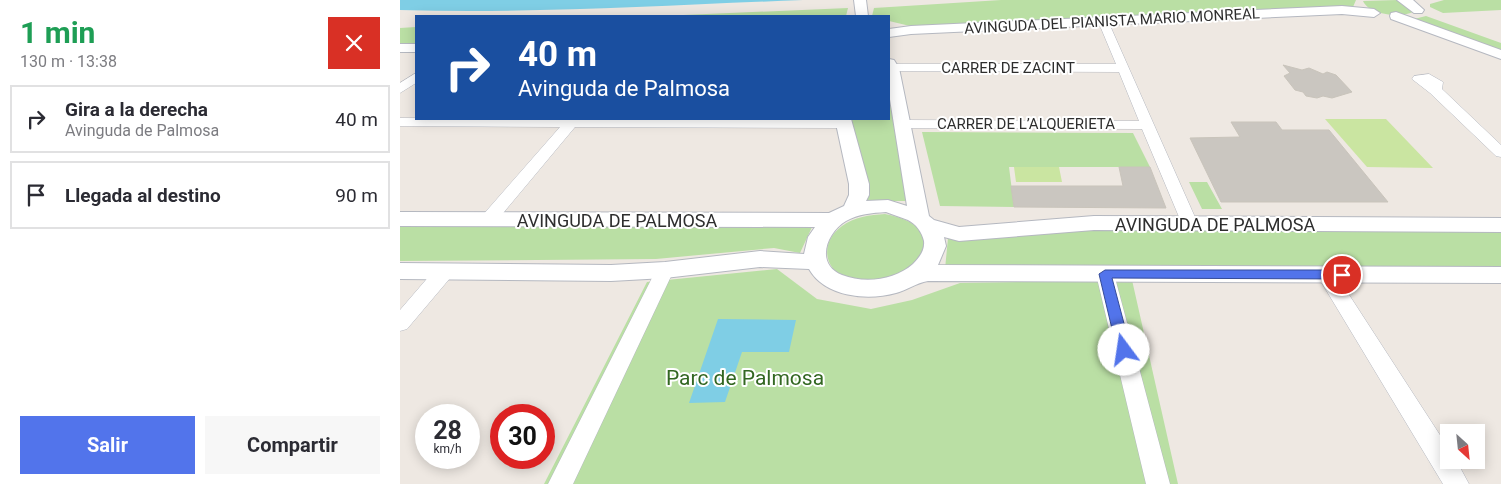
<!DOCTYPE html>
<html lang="es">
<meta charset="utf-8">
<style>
:root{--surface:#fff;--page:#f7f7f7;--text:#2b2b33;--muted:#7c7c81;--line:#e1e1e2;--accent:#5274eb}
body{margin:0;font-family:Roboto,sans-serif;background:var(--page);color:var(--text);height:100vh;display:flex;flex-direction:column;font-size:19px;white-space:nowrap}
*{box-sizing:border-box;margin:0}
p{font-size:16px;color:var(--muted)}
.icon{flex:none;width:28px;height:28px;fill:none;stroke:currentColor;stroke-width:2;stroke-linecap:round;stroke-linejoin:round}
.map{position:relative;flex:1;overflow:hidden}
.sheet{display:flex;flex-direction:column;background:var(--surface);width:400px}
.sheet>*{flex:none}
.guide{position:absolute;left:15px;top:15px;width:475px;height:105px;border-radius:0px;box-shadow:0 2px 12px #0003;background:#1a4fa0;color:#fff;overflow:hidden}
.needle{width:32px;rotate:153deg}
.controls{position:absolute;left:1040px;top:424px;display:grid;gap:10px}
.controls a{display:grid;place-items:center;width:45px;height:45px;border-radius:0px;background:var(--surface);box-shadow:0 2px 12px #0003;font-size:25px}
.speed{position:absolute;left:15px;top:404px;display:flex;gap:10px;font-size:25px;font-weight:700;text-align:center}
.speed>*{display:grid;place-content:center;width:65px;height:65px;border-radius:50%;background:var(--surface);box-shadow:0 2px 12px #0003;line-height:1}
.speed small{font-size:12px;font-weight:400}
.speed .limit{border:8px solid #d22;background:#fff;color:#111}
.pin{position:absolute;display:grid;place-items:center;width:42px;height:42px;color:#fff;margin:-21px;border:2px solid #fff;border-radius:50%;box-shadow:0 1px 5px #0007}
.me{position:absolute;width:55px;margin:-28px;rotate:346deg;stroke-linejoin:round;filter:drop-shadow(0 0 4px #0008)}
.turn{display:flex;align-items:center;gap:18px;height:105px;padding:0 20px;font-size:22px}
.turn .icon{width:65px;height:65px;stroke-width:2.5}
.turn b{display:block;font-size:35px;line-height:42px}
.round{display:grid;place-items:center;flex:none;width:52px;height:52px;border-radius:0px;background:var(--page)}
.headline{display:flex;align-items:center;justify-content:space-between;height:85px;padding:0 20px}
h1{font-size:30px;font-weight:700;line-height:38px;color:#1e9e55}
.cta{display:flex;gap:10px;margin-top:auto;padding:10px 20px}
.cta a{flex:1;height:58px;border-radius:0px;background:var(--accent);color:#fff;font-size:20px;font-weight:700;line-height:58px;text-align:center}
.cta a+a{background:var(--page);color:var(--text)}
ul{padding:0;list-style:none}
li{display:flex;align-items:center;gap:15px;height:68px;margin:0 10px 8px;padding:0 10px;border:2px solid var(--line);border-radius:0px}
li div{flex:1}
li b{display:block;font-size:19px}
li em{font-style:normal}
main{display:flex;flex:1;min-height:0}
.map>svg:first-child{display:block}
.green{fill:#badfa4}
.pitch{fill:#cae5a1}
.water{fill:#7fcee5}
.building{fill:#cac6c0;stroke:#c9c4bb}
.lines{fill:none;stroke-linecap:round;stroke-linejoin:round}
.minor-casing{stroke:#b5b8c0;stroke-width:1}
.tertiary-casing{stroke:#b5b8c0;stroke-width:2}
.minor{fill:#fff;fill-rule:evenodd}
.tertiary{fill:#fff;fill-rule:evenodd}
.route{fill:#5274eb;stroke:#354b99}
.labels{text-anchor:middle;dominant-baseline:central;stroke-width:4;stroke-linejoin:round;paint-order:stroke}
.far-street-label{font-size:15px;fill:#2e2e2e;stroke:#fff}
.street-label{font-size:18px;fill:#2e2e2e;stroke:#fff}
.near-park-label{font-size:21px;fill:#336722;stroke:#fff}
</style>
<main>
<section class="sheet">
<div class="headline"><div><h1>1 min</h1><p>130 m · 13:38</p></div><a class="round" style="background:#d93025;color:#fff"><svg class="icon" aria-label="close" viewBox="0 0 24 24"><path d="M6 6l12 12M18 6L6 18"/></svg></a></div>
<ul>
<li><svg class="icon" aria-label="right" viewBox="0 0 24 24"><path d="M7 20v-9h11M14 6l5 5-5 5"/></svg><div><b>Gira a la derecha</b><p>Avinguda de Palmosa</p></div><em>40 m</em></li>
<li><svg class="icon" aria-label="arrive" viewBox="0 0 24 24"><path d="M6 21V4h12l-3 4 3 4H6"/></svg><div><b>Llegada al destino</b></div><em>90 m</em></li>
</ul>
<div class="cta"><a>Salir</a><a>Compartir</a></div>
</section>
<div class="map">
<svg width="1101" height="484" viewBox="0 0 1101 484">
<rect width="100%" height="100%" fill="#eee8e2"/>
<path class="green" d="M 601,0 L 956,0 L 953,7 L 510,26 L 489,21 L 489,16 L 472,16 L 474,8 Z
M 998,0 L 1014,10 L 1013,12 C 1000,18 969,15 963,1 Z
M 1044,0 L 1101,0 L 1101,10 L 1043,13 L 1030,7 L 1030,4 Z
M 448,8 L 446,16 L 260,16 Z
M 1026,16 L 1101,43 L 1101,52 L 1014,19 Z
M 16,27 L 16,43 L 0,43 L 0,28 Z
M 489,74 L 511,201 L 464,201 L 451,119 L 489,119 Z
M 522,132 L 733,133 L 750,167 L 609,167 L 614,207 L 540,206 Z
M 789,182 L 807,182 L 822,209 L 802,209 Z
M 485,214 C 505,218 529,226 525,251 C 524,256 520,263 515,266 C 507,270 499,277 491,280 C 486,281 478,280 472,280 C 467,280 462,281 457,281 C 426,277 416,245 442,226 C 454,217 470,215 485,214 Z
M 0,226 L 362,227 L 412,227 L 400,253 L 374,248 L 256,259 L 0,261 Z
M 710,228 L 1101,229 L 1101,267 L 545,269 L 548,238 L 576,240 Z
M 377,269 L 417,299 L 471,309 L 512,300 L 560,283 L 732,280 L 778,484 L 144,484 L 247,282 Z"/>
<path class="pitch" d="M 925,119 L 986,119 L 1033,168 L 967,167 Z
M 614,167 L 659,167 L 662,182 L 616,182 Z"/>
<path class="water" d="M 0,0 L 403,0 C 269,5 134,14 0,10 Z
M 318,319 L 396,320 L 389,352 L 342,352 L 325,402 L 289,403 Z"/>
<path class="building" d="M 883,65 L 902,70 L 909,68 L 923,74 L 927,72 L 936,75 L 952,92 L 932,98 L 923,96 L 917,98 L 906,96 L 903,92 L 895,90 L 884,76 L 890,73 Z
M 831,122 L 876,122 L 882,130 L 929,130 L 988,202 L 821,202 L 790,138 L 840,137 Z
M 719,167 L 750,167 L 766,208 L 614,207 L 611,186 L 723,186 Z"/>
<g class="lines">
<defs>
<path id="minor" d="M 703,18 L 708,21 L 798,224 L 796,228 L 790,230 L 784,228 L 782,224 L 742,129 L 504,128 L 497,124 L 504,120 L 739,121 L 719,72 L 489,71 L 489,65 L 492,64 L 716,64 L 698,21 Z
M 16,73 L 16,83 L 0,93 L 0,83 Z
M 1029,74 L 1043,82 L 1042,89 L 1101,145 L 1101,157 L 1096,156 L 1030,93 L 1012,79 L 1014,76 Z
M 0,118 L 443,120 L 450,124 L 443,128 L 175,127 L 94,224 L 88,226 L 82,224 L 80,220 L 82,216 L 160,127 L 0,126 Z
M 265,263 L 271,265 L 274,270 L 173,484 L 148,484 L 256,270 L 259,265 Z
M 44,265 L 51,267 L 53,272 L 51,277 L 7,329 L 0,331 L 0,310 L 37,267 Z
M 705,267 L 712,269 L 714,274 L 770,484 L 746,484 L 696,274 L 698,269 Z
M 926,268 L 933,270 L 1049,449 L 1049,460 L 1056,460 L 1069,484 L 1043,484 L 917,275 L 919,270 Z"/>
<path id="tertiary" d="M 454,0 L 466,0 L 468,16 L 456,16 Z
M 997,0 L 1013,0 L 1024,10 L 1022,13 L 1014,13 Z
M 942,6 L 974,9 L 980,13 L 974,17 L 942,14 L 511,34 L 489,37 L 489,29 L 511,26 Z
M 996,12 L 1101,50 L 1101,59 L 991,19 L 990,16 L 991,13 Z
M 0,44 L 16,44 L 16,52 L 0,52 Z
M 489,59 L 494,60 L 499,68 L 529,216 L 534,220 L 559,227 L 694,216 L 1101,218 L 1101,232 L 694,230 L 559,241 L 544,237 L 546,246 L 538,265 L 1101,267 L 1101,283 L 528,281 C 516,283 507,290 496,293 C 467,301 425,297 409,269 L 360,267 L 265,278 L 211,281 L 0,279 L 0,263 L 211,265 L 265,262 L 360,251 L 404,254 L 408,237 L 415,227 L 0,226 L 0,212 L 429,213 L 444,206 L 449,195 L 449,184 L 435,119 L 451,119 L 469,184 L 469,195 L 466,201 L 488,200 L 507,206 L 489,93 ZM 486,212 C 493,215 501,217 508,220 C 516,224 522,232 524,241 C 525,250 520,257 513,264 C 495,280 465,284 442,275 C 415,264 426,233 446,221 C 458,214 472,213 486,212 Z"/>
</defs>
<use href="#minor" class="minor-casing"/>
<use href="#tertiary" class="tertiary-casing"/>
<use href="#minor" class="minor"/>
<use href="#tertiary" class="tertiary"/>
</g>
<path class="route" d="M 705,270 L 942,270 L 948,275 L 942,279 L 712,278 L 731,350 L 729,354 L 724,356 L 719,354 L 717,350 L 699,274 Z"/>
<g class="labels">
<g class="far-street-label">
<text transform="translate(712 21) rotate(-3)">AVINGUDA DEL PIANISTA MARIO MONREAL</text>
<text x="608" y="68">CARRER DE ZACINT</text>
<text x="626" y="124">CARRER DE L’ALQUERIETA</text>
</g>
<g class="street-label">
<text x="217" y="220">AVINGUDA DE PALMOSA</text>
<text x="815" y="224">AVINGUDA DE PALMOSA</text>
</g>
<g class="near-park-label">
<text x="345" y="378">Parc de Palmosa</text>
</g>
</g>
</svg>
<div class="controls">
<a><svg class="needle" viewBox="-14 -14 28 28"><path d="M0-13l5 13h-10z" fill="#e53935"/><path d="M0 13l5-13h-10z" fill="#7c7c81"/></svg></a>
</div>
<div class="speed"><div>28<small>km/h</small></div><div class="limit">30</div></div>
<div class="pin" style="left:942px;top:275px;background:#d93025"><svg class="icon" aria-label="arrive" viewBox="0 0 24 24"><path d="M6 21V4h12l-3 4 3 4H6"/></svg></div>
<svg class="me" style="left:724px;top:350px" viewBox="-20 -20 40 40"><circle r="19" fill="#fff"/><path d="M0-13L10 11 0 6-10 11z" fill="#5274eb"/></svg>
<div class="guide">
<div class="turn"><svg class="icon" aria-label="right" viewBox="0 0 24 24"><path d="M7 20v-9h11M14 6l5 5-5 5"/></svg><div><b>40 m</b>Avinguda de Palmosa</div></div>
</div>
</div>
</main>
